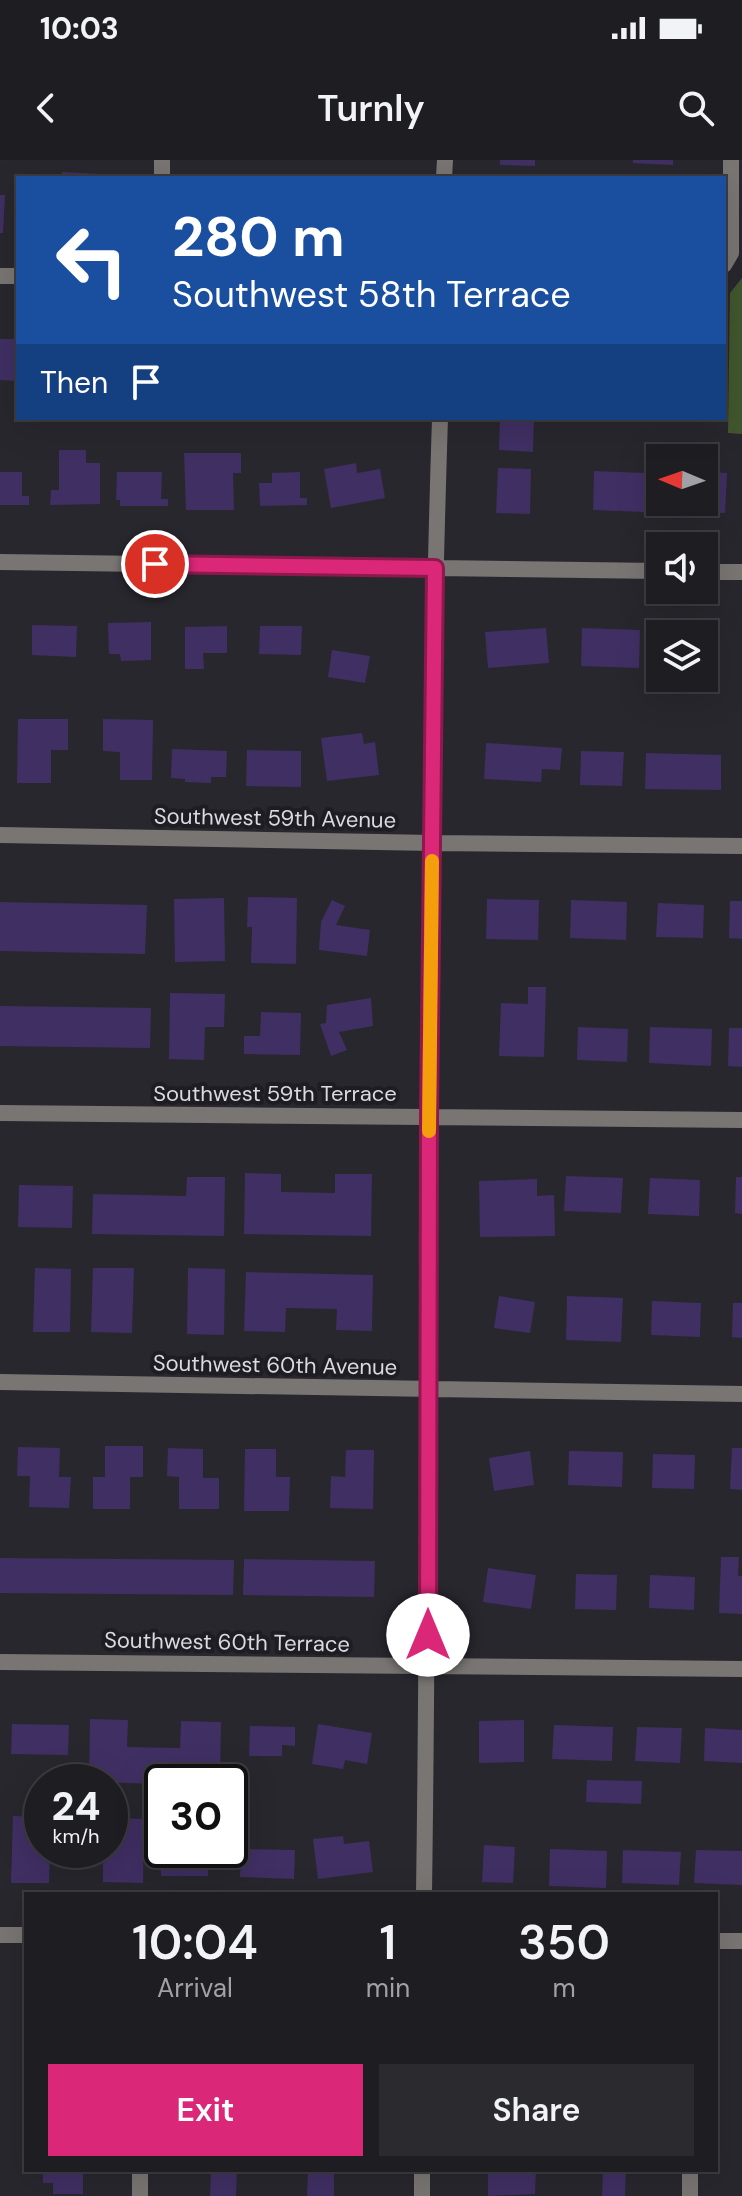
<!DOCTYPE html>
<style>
:root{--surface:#1e1d22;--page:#2b2a2f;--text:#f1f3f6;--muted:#a1a2a5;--line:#3c3b40;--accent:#db2777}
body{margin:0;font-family:"DM Sans",sans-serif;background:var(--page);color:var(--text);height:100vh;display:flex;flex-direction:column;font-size:30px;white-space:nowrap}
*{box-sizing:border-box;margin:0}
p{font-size:26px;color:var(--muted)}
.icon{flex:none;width:44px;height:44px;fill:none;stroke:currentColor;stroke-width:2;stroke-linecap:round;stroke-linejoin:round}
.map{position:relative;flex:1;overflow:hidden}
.panel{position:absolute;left:24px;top:1732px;width:694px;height:280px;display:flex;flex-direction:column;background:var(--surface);border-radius:0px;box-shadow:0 8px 32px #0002,0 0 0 2px var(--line)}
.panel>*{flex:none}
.banner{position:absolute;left:16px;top:16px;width:710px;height:244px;border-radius:0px;box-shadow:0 8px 32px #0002,0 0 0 2px var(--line);background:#1a4fa0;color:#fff;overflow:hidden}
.needle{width:52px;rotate:272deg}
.tools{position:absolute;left:646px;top:284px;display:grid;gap:16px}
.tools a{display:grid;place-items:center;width:72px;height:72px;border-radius:0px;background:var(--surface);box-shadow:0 8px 32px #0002,0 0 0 2px var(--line);font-size:40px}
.speed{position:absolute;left:24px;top:1604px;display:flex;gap:16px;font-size:40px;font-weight:700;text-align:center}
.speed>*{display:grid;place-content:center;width:104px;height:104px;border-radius:50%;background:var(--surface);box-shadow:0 8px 32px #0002,0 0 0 2px var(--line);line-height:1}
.speed small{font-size:20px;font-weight:400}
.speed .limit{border:4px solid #111;border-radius:12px;background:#fff;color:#111}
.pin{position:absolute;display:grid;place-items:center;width:68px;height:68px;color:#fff;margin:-34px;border:4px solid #fff;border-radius:50%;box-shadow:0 2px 8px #0007}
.me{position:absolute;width:88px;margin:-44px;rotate:0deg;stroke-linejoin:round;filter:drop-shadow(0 0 6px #0008)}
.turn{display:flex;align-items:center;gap:28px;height:168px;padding:0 24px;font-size:36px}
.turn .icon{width:104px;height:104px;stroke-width:2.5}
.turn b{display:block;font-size:56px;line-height:68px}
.then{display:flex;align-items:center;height:76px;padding:0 24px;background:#0003;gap:16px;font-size:30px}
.eta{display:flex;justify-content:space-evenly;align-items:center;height:136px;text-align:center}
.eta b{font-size:48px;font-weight:600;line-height:56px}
.cta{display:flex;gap:16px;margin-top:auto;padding:16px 24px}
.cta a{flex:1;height:92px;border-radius:0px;background:var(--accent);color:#fff;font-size:32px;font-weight:600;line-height:92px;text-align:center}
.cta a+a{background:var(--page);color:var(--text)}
.status{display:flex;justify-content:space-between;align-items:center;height:56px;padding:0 40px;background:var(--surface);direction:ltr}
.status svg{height:22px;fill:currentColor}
header{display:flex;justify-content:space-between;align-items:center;height:104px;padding:0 24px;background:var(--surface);font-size:36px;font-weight:600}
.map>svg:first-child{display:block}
.green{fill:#41562e}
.building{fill:#402f63}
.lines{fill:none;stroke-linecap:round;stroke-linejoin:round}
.minor{stroke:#797573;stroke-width:16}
.route-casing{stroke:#8e194d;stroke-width:20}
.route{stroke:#db2777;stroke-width:14}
.slow{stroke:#f59e0b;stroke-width:14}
.labels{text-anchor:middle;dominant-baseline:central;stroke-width:8;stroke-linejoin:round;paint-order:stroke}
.street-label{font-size:22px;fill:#dbdadf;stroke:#1f1d24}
</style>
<div class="status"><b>10:03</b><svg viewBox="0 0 49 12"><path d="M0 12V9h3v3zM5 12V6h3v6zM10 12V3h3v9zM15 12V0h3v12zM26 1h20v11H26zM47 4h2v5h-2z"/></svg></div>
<header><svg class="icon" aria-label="back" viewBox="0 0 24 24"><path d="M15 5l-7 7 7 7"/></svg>Turnly<svg class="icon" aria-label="search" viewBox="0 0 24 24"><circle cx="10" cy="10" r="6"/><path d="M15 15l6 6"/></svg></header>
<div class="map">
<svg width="742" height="2036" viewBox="0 0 742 2036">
<rect width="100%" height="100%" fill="#28272e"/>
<path class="green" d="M 742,118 L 742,274 L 728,273 L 730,133 Z"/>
<path class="building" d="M 500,0 L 535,0 L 535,6 L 500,5 Z
M 633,0 L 673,0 L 673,5 L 633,3 Z
M 62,12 L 101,14 L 101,18 L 61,18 Z
M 0,35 L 5,35 L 3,73 L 0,73 Z
M 0,179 L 18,179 L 18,221 L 0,220 Z
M 500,258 L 534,258 L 533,292 L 499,290 Z
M 59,290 L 86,290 L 86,303 L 100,303 L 100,344 L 50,345 L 51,330 L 59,330 Z
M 184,293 L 241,293 L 241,313 L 233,313 L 234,350 L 186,350 Z
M 356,303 L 357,313 L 380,309 L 385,338 L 331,348 L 324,309 Z
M 498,308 L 531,309 L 530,354 L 496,353 Z
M 594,311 L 647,313 L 646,352 L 593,350 Z
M 0,312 L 22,312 L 22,336 L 29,336 L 29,345 L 0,345 Z
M 117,312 L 162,312 L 161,339 L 168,339 L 168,346 L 120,346 L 120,340 L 116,340 Z
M 300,312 L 300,338 L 307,338 L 307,345 L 260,346 L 259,323 L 272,323 L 272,313 Z
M 704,312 L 727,313 L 725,353 L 672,351 L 672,342 L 704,342 Z
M 151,462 L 151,500 L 121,501 L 120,494 L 109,494 L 108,463 Z
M 32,465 L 77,466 L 76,497 L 32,495 Z
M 227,466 L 227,493 L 203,493 L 204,509 L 185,509 L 185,467 Z
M 260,466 L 302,466 L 301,495 L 259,494 Z
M 661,467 L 714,469 L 713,488 L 704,487 L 704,474 L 661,474 Z
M 546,468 L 549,503 L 488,508 L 485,472 Z
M 582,468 L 640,470 L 639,508 L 581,506 Z
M 332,490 L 370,496 L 365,523 L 328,517 Z
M 18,559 L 68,559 L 68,590 L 51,590 L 51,623 L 17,623 Z
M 103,559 L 153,560 L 152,620 L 120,620 L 120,592 L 103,591 Z
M 362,573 L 364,584 L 375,582 L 379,615 L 327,621 L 321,578 Z
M 486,583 L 562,588 L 560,610 L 542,609 L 541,622 L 484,619 Z
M 172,589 L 227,591 L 226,617 L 211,617 L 211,623 L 185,622 L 185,619 L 171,618 Z
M 247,590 L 301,591 L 301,627 L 246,626 Z
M 581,591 L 624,592 L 622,626 L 580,625 Z
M 646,593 L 721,595 L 721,630 L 645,629 Z
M 248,737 L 297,738 L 296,804 L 251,803 L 252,767 L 247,767 Z
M 224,738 L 225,801 L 175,802 L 174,739 Z
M 487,739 L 539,740 L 538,780 L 486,779 Z
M 332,740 L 345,746 L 336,765 L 370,770 L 367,796 L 319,790 L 321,762 Z
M 571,740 L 627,742 L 626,780 L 570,778 Z
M 730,741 L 742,741 L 742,779 L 729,778 Z
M 0,742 L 147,745 L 145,794 L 0,791 Z
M 658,743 L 704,745 L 703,778 L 656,777 Z
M 528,827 L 546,827 L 544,897 L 499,896 L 501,843 L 528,844 Z
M 170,833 L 225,834 L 224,867 L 205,867 L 204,900 L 169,899 Z
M 371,838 L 373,866 L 339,872 L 347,890 L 331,896 L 320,864 L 326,863 L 327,845 Z
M 0,846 L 151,848 L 150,888 L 0,886 Z
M 261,852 L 301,853 L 300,895 L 244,894 L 244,876 L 260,876 Z
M 578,867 L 628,869 L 627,902 L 577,900 Z
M 650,867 L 712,869 L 711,906 L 649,903 Z
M 729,868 L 742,868 L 742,907 L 728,906 Z
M 245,1013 L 281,1014 L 281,1032 L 335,1033 L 335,1014 L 372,1014 L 371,1076 L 244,1074 Z
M 566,1016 L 623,1018 L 621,1053 L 564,1051 Z
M 187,1017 L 225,1017 L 224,1076 L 92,1074 L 93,1034 L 186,1036 Z
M 736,1017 L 742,1017 L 742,1054 L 735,1053 Z
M 650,1018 L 700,1020 L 699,1056 L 648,1054 Z
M 537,1019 L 537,1036 L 554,1035 L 555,1076 L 480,1077 L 479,1021 Z
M 19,1025 L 73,1026 L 72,1068 L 18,1067 Z
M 35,1108 L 71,1109 L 70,1172 L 33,1172 Z
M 93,1108 L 134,1108 L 132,1173 L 91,1172 Z
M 188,1108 L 225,1109 L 224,1175 L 187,1174 Z
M 246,1112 L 373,1115 L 372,1171 L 336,1170 L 337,1149 L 286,1148 L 285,1172 L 244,1171 Z
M 499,1136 L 535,1142 L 530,1173 L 494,1168 Z
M 567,1136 L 623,1138 L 621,1182 L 566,1180 Z
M 652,1141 L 701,1143 L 700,1177 L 651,1175 Z
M 733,1143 L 742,1143 L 742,1178 L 732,1177 Z
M 105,1286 L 143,1286 L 143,1317 L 130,1317 L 130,1349 L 93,1349 L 93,1317 L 105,1317 Z
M 18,1287 L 60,1288 L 59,1317 L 71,1317 L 69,1348 L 29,1347 L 30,1316 L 17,1316 Z
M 168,1288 L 203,1289 L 203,1318 L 219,1318 L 219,1349 L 179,1349 L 179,1317 L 167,1316 Z
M 732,1288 L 742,1288 L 742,1330 L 730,1329 Z
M 245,1289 L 276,1289 L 276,1317 L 290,1317 L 289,1351 L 244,1351 Z
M 346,1290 L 374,1290 L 373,1349 L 330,1348 L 331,1316 L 345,1317 Z
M 530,1291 L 534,1325 L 494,1331 L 489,1298 Z
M 569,1291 L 623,1292 L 622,1327 L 568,1325 Z
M 653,1294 L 695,1295 L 694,1329 L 652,1328 Z
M 721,1397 L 739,1397 L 738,1416 L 742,1416 L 742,1454 L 719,1453 Z
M 0,1398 L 234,1400 L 233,1435 L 0,1433 Z
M 244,1399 L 375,1401 L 374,1437 L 243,1435 Z
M 488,1408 L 536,1415 L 531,1449 L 483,1442 Z
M 576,1414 L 617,1415 L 616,1450 L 575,1449 Z
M 650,1415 L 695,1417 L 694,1450 L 649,1448 Z
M 90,1559 L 128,1560 L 127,1587 L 180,1588 L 181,1561 L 221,1562 L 220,1622 L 162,1622 L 162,1624 L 89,1622 Z
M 524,1560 L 524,1602 L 479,1603 L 479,1561 Z
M 12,1564 L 69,1565 L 68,1595 L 11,1594 Z
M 318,1564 L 372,1573 L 367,1604 L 345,1600 L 343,1609 L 312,1604 Z
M 554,1565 L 613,1567 L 612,1601 L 552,1599 Z
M 250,1566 L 295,1567 L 295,1586 L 282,1585 L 282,1596 L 249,1596 Z
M 637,1567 L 682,1568 L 680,1603 L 635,1601 Z
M 705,1568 L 742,1570 L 742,1603 L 704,1601 Z
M 587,1620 L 642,1621 L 641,1644 L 586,1642 Z
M 13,1656 L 42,1657 L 42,1690 L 110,1690 L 110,1658 L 144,1659 L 143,1723 L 103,1722 L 103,1694 L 50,1693 L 49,1723 L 11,1723 Z
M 343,1676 L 344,1684 L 369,1681 L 373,1712 L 318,1719 L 313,1679 Z
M 484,1685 L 515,1687 L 513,1723 L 482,1722 Z
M 241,1689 L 295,1690 L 294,1719 L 240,1717 Z
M 550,1689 L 607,1691 L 606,1728 L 549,1726 Z
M 161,1690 L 207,1690 L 208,1716 L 161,1716 Z
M 623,1690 L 681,1692 L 679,1725 L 622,1723 Z
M 696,1690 L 742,1691 L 742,1725 L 694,1723 Z
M 43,2010 L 83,2010 L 83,2034 L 53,2034 L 53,2023 L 43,2023 Z
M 211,2010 L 237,2010 L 236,2036 L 210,2036 Z
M 308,2010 L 334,2010 L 334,2036 L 307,2036 Z
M 488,2010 L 536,2010 L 535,2034 L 488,2036 Z
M 603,2010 L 626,2010 L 625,2036 L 602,2036 Z"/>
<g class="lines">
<path class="minor" d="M 162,18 L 162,0
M 444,18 L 445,0
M 724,105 L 731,93 L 731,0
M 0,116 L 18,116
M 0,402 L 660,411
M 704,412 L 742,412
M 0,675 L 433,683 L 742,686
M 0,953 L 742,960
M 0,1222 L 742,1234
M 0,1502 L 742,1509
M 424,1734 C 431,1242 424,750 440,258
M 0,1775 L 26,1775
M 716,1781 L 742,1781
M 140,2036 L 140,2010
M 422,2036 L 422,2010
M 690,2036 L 690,2010"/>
</g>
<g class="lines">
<defs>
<path id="route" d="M 155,404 L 435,408 L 429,957 L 428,1475"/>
</defs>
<use href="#route" class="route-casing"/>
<use href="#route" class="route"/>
<path class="slow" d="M 429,971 L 432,701"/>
</g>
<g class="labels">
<g class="street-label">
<text transform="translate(275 658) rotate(1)">Southwest 59th Avenue</text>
<text x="275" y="933">Southwest 59th Terrace</text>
<text transform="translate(275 1205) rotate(1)">Southwest 60th Avenue</text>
<text transform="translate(227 1482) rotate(1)">Southwest 60th Terrace</text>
</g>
</g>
</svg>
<div class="tools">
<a><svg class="needle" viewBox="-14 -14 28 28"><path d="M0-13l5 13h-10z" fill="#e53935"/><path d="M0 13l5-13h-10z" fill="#a1a2a5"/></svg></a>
<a><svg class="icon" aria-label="sound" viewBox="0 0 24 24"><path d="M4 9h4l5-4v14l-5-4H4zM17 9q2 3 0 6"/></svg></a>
<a><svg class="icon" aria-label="layers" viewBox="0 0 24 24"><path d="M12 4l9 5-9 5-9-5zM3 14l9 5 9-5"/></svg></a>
</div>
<div class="speed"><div>24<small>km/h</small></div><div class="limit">30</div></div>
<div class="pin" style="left:155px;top:404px;background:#d93025"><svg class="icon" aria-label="arrive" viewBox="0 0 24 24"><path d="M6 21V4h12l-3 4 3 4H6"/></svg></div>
<svg class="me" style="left:428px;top:1475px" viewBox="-20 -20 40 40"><circle r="19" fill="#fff"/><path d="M0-13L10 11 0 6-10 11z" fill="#db2777"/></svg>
<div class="banner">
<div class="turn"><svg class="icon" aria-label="left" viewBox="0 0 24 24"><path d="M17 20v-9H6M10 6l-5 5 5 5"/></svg><div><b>280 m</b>Southwest 58th Terrace</div></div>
<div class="then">Then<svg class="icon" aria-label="arrive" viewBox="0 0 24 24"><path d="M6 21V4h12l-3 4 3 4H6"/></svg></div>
</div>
<section class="panel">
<div class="eta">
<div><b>10:04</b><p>Arrival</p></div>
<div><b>1</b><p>min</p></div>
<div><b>350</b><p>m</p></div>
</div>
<div class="cta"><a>Exit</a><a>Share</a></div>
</section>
</div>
